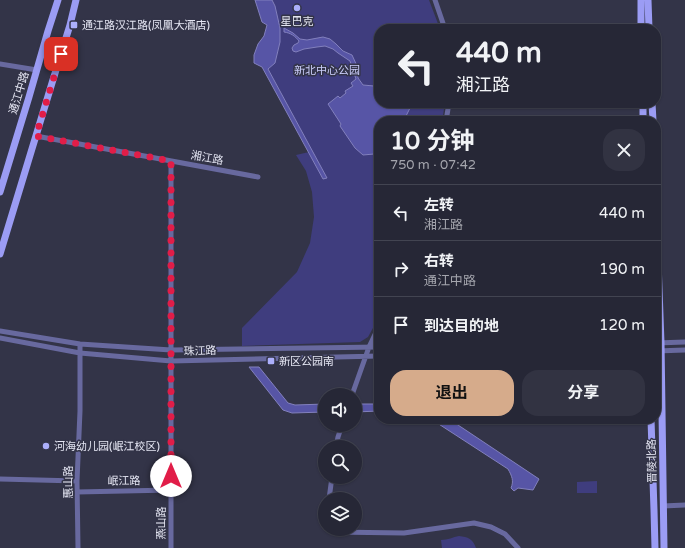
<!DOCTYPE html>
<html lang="zh">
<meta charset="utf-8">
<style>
:root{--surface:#262736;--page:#323342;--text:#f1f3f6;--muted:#a4a5ad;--line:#424451;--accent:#d6ab8b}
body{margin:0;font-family:"Varela Round","Noto Sans SC",sans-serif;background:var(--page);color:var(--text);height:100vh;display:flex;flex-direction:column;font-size:15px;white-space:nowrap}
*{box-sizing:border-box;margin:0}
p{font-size:13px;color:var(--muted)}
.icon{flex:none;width:22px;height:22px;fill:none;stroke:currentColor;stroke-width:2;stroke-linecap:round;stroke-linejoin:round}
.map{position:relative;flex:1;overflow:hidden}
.details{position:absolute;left:374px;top:116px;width:287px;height:308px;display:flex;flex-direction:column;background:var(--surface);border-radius:16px;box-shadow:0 1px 3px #0004,0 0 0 1px var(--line)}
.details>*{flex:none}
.top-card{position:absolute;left:374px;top:24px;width:287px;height:84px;border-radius:16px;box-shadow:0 1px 3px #0004,0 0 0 1px var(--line);background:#262736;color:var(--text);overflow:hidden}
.tools{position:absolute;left:318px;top:388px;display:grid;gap:8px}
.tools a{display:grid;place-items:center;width:44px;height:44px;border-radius:50%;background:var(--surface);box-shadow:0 1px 3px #0004,0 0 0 1px var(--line);font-size:20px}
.pin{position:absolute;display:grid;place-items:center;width:34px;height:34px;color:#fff;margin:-17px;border-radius:8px;box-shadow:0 2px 6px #0006}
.me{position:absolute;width:44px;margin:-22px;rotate:0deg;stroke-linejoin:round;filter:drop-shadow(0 0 3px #0008)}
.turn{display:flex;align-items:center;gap:14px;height:84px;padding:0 16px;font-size:18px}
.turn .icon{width:52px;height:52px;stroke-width:2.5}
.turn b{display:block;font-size:28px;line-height:34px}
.round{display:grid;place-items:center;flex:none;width:42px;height:42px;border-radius:16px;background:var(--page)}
.summary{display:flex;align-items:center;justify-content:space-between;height:68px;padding:0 16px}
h1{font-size:24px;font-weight:700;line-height:30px}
.button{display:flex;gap:8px;margin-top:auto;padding:8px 16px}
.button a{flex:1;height:46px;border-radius:16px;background:var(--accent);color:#111;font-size:16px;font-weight:700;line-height:46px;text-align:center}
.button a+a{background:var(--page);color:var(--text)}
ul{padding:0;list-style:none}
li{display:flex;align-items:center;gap:12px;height:56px;padding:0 16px;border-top:1px solid var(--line)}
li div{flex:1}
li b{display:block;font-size:15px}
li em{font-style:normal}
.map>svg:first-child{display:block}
.green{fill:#3f3d7e}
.water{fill:#5755a6;stroke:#8280bd}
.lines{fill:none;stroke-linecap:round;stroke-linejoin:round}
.minor{stroke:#68699f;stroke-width:5}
.major{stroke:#9b9cf4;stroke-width:7}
.route{stroke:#e11d48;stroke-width:7;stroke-dasharray:0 12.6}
.poi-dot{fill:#acaffb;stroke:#333448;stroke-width:1.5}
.labels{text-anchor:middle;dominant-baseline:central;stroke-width:3;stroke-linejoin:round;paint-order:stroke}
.poi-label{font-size:11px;fill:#e5e6f3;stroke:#333448;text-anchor:start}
.park-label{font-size:11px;fill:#cbcefb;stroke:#333448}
.street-label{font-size:11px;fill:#e5e6f3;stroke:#333448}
</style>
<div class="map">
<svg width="685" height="548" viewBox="0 0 685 548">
<rect width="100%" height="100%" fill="#333448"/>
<path class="green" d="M 272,0 L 429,0 L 440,29 L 379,29 L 379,103 L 445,103 L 442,121 L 379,121 L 379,317 L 368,337 L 360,342 L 242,346 L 242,328 L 297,272 L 310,243 L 314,217 L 312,192 L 306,171 L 296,155 L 309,152 L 323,179 L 326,178 L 268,69 L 275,6 Z
M 597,481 L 597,493 L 577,493 L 577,482 Z
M 459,536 C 468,537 473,539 476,548 L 442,548 L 441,540 C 448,540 453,537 459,536 Z"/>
<path class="water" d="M 255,0 L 272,0 L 275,6 L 280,28 L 280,42 L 275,63 L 268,69 L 327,178 L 323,179 L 262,67 L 254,63 L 254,55 L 258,44 L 264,36 L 267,25 L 262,22 Z
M 284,28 L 293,33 L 300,39 L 307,40 L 323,37 L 330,39 L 336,44 L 343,51 L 352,55 L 357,66 L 358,78 L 363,85 L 374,86 L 378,86 L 379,88 L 379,103 L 410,103 L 410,108 L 406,116 L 407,121 L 379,121 L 379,152 L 374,154 L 363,155 L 355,148 L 340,126 L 341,124 L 328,104 L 338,96 L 340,98 L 346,93 L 345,91 L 353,86 L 351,83 L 356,79 L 350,61 L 338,53 L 333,49 L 325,46 L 317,47 L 304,49 L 296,52 L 293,51 L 292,48 L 294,45 L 298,43 L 299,41 C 295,36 291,33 284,32 Z
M 249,367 L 259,367 L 288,403 L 295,405 L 325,404 L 325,412 L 292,413 L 283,410 Z
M 355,404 L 379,404 L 379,411 L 355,412 Z
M 431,419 L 449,419 L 539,479 L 533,490 L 518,488 L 514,491 L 511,488 C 514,481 512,476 508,469 Z"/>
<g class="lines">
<path class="minor" d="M 435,0 L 445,29
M 0,64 L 37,70
M 446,121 L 449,103
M 36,136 L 258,177
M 171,161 L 171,548
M 0,331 L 80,344 L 171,350 L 379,347
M 0,338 L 80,353 L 171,361 L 379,356
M 656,343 L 685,342
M 656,351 L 685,350
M 352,395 L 369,347 L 379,326
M 336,447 L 338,437 L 342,425
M 0,479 L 77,481
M 77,492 L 171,490
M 329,499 L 332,477
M 663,506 L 685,505
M 333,529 L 333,532 L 404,533 L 474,523 L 491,527 L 505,534 L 518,548
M 78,548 L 77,481 L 80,411 L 80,344"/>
<path class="major" d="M 641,0 L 641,29
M 648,0 L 649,29
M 643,103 L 643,121
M 652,103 L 653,121
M 0,192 L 29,97 L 48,31 L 58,0
M 656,206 L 661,343 L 664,548
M 0,254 L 52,83 L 70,25 L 76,0
M 651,419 L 654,510 L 655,548"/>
</g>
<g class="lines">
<path class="route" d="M 61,54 L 36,136 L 171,161 L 171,476"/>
</g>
<g class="poi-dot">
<circle cx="297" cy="8" r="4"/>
<rect x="70" y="21" width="8" height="8" rx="2"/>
<rect x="267" y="357" width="8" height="8" rx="2"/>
<circle cx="46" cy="446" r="4"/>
</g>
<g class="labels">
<g class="poi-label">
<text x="297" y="21" text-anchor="middle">星巴克</text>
<text x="82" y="25">通江路汉江路(凤凰大酒店)</text>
<text x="279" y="361">新区公园南</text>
<text x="54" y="446">河海幼儿园(岷江校区)</text>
</g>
<g class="park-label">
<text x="327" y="70">新北中心公园</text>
</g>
<g class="street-label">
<text transform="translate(19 93) rotate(-73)">通江中路</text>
<text transform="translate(207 158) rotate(10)">湘江路</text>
<text transform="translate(200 351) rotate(-2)">珠江路</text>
<text transform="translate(652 461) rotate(-91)">晋陵北路</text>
<text transform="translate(124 481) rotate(-1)">岷江路</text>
<text transform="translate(68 482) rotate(-90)">惠山路</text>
<text transform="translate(161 523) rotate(-90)">燕山路</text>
</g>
</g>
</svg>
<div class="tools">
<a><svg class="icon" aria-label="sound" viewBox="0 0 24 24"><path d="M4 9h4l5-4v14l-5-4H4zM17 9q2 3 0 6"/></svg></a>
<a><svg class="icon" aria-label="search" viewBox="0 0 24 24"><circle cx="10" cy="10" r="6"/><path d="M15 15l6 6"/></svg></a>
<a><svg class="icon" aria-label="layers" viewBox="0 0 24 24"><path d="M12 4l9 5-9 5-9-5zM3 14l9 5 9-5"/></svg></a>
</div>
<div class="pin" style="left:61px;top:54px;background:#d93025"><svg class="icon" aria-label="arrive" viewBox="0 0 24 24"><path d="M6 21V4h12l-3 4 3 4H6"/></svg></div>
<svg class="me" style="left:171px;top:476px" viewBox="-20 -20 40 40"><circle r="19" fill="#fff"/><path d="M0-13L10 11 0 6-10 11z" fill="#e11d48"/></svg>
<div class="top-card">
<div class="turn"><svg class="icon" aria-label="left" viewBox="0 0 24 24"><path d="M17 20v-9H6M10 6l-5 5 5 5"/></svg><div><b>440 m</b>湘江路</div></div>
</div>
<section class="details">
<div class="summary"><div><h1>10 分钟</h1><p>750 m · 07:42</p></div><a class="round"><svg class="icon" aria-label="close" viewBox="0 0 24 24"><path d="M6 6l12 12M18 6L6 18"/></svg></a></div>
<ul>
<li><svg class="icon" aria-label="left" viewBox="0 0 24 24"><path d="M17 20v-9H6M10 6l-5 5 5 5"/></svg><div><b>左转</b><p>湘江路</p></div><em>440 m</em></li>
<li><svg class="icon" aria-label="right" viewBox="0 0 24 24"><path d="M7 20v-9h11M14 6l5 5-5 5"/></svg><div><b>右转</b><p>通江中路</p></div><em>190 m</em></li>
<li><svg class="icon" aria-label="arrive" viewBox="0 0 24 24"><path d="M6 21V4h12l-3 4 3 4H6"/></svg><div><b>到达目的地</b></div><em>120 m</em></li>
</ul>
<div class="button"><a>退出</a><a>分享</a></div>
</section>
</div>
